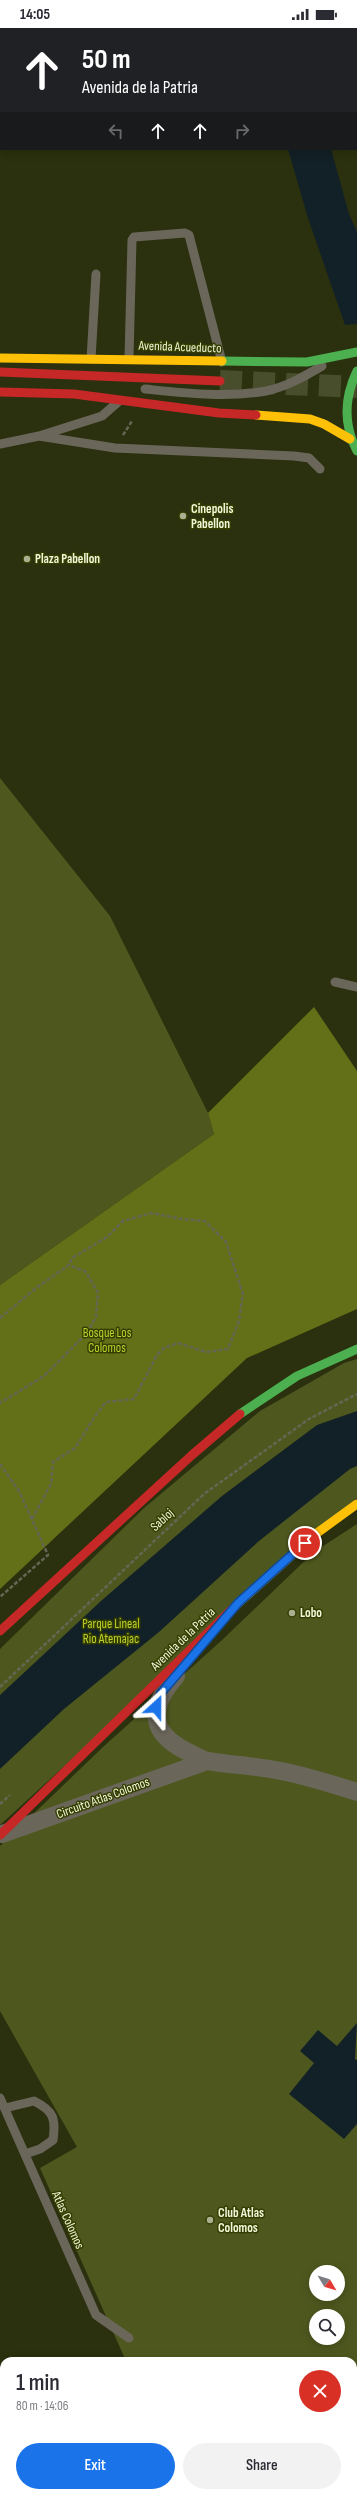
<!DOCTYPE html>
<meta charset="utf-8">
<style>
:root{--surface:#fff;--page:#f2f2f3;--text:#2b2b33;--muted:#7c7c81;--accent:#1a73e8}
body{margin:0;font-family:"Sofia Sans Condensed",sans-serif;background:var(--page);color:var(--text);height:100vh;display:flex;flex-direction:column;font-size:15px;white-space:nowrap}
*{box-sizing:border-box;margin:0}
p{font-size:13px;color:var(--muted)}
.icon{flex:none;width:22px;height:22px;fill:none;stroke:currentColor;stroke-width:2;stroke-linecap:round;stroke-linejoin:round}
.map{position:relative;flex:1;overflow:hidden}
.drawer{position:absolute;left:0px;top:2329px;width:357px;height:140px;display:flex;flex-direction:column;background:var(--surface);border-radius:12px 12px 0 0;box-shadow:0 2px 10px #0003}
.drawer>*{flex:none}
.hud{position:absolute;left:0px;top:0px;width:357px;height:122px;box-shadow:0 2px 10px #0003;background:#202124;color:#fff;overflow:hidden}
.needle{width:26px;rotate:128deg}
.buttons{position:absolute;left:309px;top:2237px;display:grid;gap:8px}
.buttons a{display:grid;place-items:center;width:36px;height:36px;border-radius:50%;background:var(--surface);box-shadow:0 2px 10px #0003;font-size:20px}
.pin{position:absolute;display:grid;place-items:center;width:34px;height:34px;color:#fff;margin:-17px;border:2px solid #fff;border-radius:50%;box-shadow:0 1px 4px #0007}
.me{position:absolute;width:44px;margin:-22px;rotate:24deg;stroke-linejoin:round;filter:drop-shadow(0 0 3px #0008)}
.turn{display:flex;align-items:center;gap:14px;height:84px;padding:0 16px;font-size:18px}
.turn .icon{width:52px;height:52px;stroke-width:2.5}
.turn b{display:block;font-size:28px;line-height:34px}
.lanes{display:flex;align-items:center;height:38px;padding:0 16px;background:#0003;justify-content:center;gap:20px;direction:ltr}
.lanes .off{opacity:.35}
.round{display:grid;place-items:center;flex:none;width:42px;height:42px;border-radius:21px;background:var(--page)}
.headline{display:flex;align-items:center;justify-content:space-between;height:68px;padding:0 16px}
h1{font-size:24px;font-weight:600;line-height:30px}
.primary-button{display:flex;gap:8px;margin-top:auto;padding:8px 16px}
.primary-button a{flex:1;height:46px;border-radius:24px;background:var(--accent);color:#fff;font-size:16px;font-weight:600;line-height:46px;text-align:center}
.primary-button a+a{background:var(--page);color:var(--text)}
.status{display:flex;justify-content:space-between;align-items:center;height:28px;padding:0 20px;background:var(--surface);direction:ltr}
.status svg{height:11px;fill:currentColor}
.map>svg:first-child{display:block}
.green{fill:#4e581e;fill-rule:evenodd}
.forest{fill:#637018}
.water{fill:#122127}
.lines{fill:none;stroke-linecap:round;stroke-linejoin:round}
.primary-tunnel{stroke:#484e2c;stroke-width:22;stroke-dasharray:22 11;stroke-linecap:butt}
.path{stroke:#665;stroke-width:2.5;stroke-dasharray:4 2;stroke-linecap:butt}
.lane{stroke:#6b665a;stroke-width:9}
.street{stroke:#6b665a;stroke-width:18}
.fast{stroke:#4caf50;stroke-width:9}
.slow{stroke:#ffc107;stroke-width:9}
.jam{stroke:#c62828;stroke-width:9}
.route-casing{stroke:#114b97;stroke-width:10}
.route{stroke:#1a73e8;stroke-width:7}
.poi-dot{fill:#aab191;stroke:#353e00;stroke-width:1.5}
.labels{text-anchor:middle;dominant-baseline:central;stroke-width:3;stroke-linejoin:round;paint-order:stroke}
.street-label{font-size:13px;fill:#eff7d8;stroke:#353e00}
.poi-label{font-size:13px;font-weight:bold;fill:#eff7d8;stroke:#353e00;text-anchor:start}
.park-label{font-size:13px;fill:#bad12e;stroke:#353e00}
</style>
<div class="status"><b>14:05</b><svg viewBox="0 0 49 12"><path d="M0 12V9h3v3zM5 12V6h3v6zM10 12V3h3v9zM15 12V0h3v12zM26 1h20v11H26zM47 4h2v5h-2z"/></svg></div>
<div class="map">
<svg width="357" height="2469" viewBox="0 0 357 2469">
<rect width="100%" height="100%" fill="#2b300e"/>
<path class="green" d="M 0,750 L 110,888 L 208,1085 L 214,1106 L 0,1257 Z
M 357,1331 L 357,1470 L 0,1797 L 0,1621 L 144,1480 L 260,1383 L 344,1335 Z
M 357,1496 L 357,2469 L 186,2469 L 185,2465 L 353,2465 L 353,2333 L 126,2333 L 40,2140 L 77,2119 L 0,1983 L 0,1818 L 103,1719 L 221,1613 L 314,1524 ZM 316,2244 L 338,2244 L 338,2266 L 316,2266 ZM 316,2288 L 338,2288 L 338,2310 L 316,2310 Z"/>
<path class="forest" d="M 314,979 L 357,1043 L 357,1281 L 247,1330 L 0,1561 L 0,1257 L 214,1106 L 208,1085 Z"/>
<path class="water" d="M 288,121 L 331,121 L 349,186 L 357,204 L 357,296 L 345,297 L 308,190 Z
M 357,1383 L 357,1438 L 350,1441 L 259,1513 L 159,1604 L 64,1681 L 0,1741 L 0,1667 L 101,1573 L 222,1468 L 317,1397 Z
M 357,1995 L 355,2031 L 357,2032 L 357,2096 L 344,2111 L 289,2066 L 314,2035 L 300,2023 L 318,2002 L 337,2018 Z"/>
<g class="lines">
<path class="primary-tunnel" d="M 220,353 L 357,359"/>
<path class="path" d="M 123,407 L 132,393
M 0,1290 L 36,1260 L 69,1237 L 86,1244 L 98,1265 L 96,1289 L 87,1305 L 44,1348 L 0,1375
M 0,1436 L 19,1463 L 48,1527 L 0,1569
M 32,1491 L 51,1456 L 53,1434 L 75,1420 L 95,1388 L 106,1374 L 134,1371 L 157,1327 L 164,1320 L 178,1315 L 206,1324 L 228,1321 L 239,1293 L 243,1266 L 226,1214 L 205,1193 L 182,1191 L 151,1185 L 123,1193 L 107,1209 L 72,1230 L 69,1237
M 0,1659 L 204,1466 L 309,1391 L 357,1366
M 0,1776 L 10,1767"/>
<path class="lane" d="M 129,330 L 132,212 L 134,209 L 185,205 L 189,207 L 222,334
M 91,331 L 96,246
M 145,361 C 185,365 226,370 266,363 C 286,359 305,348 322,338
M 39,408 L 115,420 L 294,428 L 309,430 L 320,441
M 0,416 L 39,408 L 102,388 L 118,374
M 335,954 L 357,959
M 0,2070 L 96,2287 L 129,2310
M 5,2080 L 34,2073 C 54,2083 56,2091 53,2112 L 40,2121 L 25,2126"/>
<path class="street" d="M 120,0 L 121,1
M 305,1 L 307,0
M 0,55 L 1,55
M 176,1648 C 150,1678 147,1703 186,1723 C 193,1726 201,1732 208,1733 C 232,1737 257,1738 281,1743 C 306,1748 332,1756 357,1764
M 2,1806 L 207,1733"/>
<path class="fast" d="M 222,333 L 307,334 L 357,324
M 357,343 C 344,370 343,396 357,423
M 240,1386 L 297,1348 L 357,1321"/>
<path class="slow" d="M 0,330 L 222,333
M 256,387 L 310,391 L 324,396 L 350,411
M 233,1580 L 317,1505 L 357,1476"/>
<path class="jam" d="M 0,344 L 220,353
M 0,364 L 74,366 L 219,385 L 256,387
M 0,1603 L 192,1427 L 240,1386
M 0,1807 L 233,1580"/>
</g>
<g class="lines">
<defs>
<path id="route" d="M 156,1679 L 161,1665 L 238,1575 L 305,1515"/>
</defs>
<use href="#route" class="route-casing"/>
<use href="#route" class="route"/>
</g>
<g class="poi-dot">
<circle cx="183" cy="488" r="4"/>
<circle cx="27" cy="531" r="4"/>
<circle cx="292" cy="1585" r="4"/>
<circle cx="210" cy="2192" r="4"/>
</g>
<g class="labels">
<g class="street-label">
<text transform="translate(180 319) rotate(2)">Avenida Acueducto</text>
<text transform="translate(162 1492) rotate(-43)">Sabloj</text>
<text transform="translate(183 1611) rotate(-44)">Avenida de la Patria</text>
<text transform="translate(103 1770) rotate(-20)">Circuito Atlas Colomos</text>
<text transform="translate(68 2192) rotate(66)">Atlas Colomos</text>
</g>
<g class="poi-label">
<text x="191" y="481">Cinepolis<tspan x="191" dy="15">Pabellon</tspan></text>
<text x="35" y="531">Plaza Pabellon</text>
<text x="300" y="1585">Lobo</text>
<text x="218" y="2185">Club Atlas<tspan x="218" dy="15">Colomos</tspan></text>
</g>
<g class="park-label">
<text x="107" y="1305">Bosque Los<tspan x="107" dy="15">Colomos</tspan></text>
<text x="111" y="1596">Parque Lineal<tspan x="111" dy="15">Rio Atemajac</tspan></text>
</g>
</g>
</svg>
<div class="buttons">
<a><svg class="needle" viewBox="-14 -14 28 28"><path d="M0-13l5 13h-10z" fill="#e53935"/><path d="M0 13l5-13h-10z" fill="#7c7c81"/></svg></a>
<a><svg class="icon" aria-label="search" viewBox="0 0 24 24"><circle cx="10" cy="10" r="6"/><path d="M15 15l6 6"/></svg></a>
</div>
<div class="pin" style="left:305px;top:1515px;background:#d93025"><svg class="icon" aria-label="arrive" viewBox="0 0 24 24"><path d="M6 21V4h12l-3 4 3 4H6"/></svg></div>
<svg class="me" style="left:156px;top:1679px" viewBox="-20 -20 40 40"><path d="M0-17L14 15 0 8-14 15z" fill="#1a73e8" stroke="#fff" stroke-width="4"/></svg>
<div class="hud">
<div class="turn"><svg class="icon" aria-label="ahead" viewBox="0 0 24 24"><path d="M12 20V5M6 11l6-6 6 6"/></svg><div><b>50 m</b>Avenida de la Patria</div></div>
<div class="lanes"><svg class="icon off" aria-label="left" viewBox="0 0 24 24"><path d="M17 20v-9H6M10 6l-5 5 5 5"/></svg><svg class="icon" aria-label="ahead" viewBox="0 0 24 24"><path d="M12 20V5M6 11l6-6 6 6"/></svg><svg class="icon" aria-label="ahead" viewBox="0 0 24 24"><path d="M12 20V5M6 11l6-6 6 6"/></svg><svg class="icon off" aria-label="right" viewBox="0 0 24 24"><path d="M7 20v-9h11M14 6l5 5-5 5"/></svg></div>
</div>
<section class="drawer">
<div class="headline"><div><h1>1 min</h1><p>80 m · 14:06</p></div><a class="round" style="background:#d93025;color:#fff"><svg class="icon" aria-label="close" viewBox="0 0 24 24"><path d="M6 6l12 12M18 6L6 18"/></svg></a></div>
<div class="primary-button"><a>Exit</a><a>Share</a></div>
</section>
</div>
